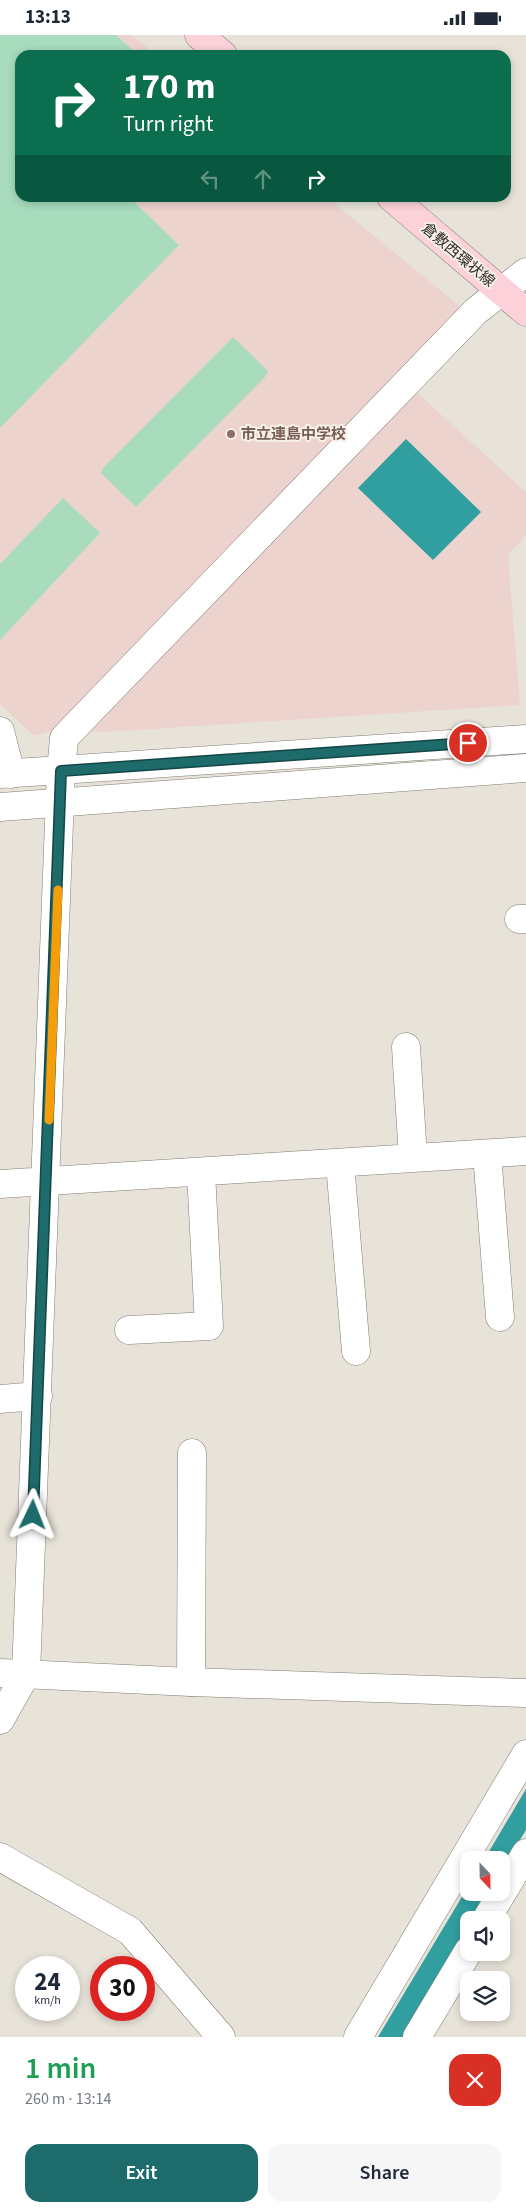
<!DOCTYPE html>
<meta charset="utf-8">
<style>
:root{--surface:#fff;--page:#f6f6f7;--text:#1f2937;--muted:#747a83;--accent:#1e6b6c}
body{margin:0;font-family:"Source Sans 3","Noto Sans JP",sans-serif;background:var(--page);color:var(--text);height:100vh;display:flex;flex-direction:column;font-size:19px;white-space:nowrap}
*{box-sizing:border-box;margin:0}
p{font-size:16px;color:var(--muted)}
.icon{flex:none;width:28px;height:28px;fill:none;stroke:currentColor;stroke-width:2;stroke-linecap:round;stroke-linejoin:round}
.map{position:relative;height:2002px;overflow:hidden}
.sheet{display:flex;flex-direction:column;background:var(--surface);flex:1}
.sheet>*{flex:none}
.top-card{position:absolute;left:15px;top:15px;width:496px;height:152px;border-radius:15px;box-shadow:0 2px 8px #0003;background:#0b6e4f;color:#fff;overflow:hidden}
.needle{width:32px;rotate:158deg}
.tools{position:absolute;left:460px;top:1816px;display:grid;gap:10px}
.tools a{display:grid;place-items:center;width:50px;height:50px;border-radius:10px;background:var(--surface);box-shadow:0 2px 8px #0003;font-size:25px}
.speed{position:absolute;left:15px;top:1921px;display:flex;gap:10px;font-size:25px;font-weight:700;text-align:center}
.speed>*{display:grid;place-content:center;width:65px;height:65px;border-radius:50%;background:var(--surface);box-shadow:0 2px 8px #0003;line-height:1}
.speed small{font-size:12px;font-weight:400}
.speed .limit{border:8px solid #d22;background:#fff;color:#111}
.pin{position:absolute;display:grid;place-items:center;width:42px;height:42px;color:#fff;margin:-21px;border:2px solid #fff;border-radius:50%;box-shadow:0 1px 5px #0007}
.me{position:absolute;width:55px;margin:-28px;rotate:2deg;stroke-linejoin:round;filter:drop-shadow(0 0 4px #0008)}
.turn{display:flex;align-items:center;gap:18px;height:105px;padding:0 25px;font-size:22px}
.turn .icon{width:65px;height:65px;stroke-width:2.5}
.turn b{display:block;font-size:35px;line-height:42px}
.lanes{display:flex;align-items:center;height:48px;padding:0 25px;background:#0003;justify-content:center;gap:25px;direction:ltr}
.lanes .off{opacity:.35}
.round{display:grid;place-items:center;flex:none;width:52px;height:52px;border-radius:15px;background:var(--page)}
.headline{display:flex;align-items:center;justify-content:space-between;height:85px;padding:0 25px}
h1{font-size:30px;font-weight:600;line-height:38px;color:#1e9e55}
.primary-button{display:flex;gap:10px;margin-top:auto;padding:10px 25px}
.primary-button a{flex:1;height:58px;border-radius:15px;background:var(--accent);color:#fff;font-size:20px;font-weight:600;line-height:58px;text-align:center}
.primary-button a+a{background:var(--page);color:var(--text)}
.status{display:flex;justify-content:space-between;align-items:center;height:35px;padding:0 25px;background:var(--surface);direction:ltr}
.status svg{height:14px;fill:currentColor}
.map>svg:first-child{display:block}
.education{fill:#edd3ce}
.green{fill:#a8dcbd}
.water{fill:#319ea0}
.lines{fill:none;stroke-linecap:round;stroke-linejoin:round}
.minor-casing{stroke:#827d74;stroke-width:29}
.tertiary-casing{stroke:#827d74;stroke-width:29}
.secondary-casing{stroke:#827d74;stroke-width:29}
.minor{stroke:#fff;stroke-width:28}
.tertiary{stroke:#fff;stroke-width:28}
.secondary{stroke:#fcd1da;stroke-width:28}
.route-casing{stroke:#144646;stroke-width:12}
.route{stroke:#1e6b6c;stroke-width:9}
.slow{stroke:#f59e0b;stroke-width:9}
.education-dot{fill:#8d6e63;stroke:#f6f0e6;stroke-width:2}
.labels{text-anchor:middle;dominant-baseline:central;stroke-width:4;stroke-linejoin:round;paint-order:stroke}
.street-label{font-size:15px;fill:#2f2d29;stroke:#f6f0e6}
.education-label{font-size:15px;font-weight:bold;fill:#785e54;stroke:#f6f0e6;text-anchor:start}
</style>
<div class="status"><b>13:13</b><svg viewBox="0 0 49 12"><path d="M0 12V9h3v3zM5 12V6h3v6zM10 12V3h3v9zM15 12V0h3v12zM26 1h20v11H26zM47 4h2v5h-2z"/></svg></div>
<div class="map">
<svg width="526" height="2002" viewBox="0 0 526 2002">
<rect width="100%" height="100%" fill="#e8e3d9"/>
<path class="education" d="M 0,0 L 132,0 L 156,20 L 20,20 L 20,162 L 328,163 L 463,274 L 399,341 L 526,457 L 526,500 L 508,520 L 520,670 L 105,697 L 61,693 L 34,701 L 0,669 Z"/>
<path class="green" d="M 0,0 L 116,0 L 138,20 L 20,20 L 20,162 L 130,163 L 179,210 L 0,393 Z
M 233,302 L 268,336 L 265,342 L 136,472 L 101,438 L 104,432 Z
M 63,463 L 100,498 L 0,605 L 0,529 Z"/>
<path class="water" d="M 406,404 L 481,477 L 433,525 L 358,453 Z
M 526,1754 L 526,1795 L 501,1836 L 501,1825 L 484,1825 Z
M 469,1850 L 469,1858 L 489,1858 L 472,1885 L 469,1885 L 469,1891 L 403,2002 L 378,2002 Z"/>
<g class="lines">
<defs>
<path id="minor" d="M 0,696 L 11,739
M 519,884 L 526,884
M 406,1012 L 413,1123
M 487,1119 L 500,1282
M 340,1129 L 356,1316
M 0,1149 L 526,1116
M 129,1295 L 209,1291 L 201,1137
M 0,1364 L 38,1361
M 191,1647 L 192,1418
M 0,1685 L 26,1639 L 61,736 L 64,703 L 476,276 L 526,237
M 0,1822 L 130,1896 L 221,2002
M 486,1885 L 526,1818
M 358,2002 L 526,1719
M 417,2002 L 469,1915"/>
<path id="tertiary" d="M 0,739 L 526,704
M 0,772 L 526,733
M 0,1638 L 191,1647 L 526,1658"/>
<path id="secondary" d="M 199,0 L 223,20
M 391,162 L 526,277"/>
</defs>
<use href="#minor" class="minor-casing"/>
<use href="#tertiary" class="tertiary-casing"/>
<use href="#secondary" class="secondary-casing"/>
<use href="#minor" class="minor"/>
<use href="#tertiary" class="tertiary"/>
<use href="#secondary" class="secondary"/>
</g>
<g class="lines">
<defs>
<path id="route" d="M 33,1480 L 61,736 L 468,708"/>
</defs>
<use href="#route" class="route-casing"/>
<use href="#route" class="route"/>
<path class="slow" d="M 49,1085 L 58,855"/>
</g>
<circle class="education-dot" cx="231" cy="399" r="5"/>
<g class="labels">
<g class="street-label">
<text transform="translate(458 220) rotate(40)">倉敷西環状線</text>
</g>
<g class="education-label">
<text x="241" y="399">市立連島中学校</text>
</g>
</g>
</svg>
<div class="tools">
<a><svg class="needle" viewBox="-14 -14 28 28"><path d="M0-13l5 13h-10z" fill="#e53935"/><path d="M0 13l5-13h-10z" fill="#747a83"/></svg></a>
<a><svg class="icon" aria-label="sound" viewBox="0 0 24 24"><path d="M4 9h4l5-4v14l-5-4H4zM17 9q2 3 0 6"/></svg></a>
<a><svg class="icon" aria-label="layers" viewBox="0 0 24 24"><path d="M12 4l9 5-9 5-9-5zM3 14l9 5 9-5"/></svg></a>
</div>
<div class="speed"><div>24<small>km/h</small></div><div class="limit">30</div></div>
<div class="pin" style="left:468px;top:708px;background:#d93025"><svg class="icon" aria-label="arrive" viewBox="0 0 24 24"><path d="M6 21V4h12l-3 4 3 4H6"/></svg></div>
<svg class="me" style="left:33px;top:1480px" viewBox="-20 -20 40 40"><path d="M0-17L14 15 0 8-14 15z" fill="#1e6b6c" stroke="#fff" stroke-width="4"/></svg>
<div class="top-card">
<div class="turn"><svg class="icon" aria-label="right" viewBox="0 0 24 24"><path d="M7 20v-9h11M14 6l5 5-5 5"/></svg><div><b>170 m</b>Turn right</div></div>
<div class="lanes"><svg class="icon off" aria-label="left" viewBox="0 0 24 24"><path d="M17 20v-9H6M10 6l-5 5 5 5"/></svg><svg class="icon off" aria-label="ahead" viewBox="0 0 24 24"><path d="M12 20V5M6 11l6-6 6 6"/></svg><svg class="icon" aria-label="right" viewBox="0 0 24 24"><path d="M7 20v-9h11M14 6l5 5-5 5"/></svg></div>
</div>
</div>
<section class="sheet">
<div class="headline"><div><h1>1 min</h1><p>260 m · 13:14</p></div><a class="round" style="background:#d93025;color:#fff"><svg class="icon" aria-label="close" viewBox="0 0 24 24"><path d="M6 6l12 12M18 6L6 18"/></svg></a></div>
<div class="primary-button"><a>Exit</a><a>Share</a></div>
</section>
